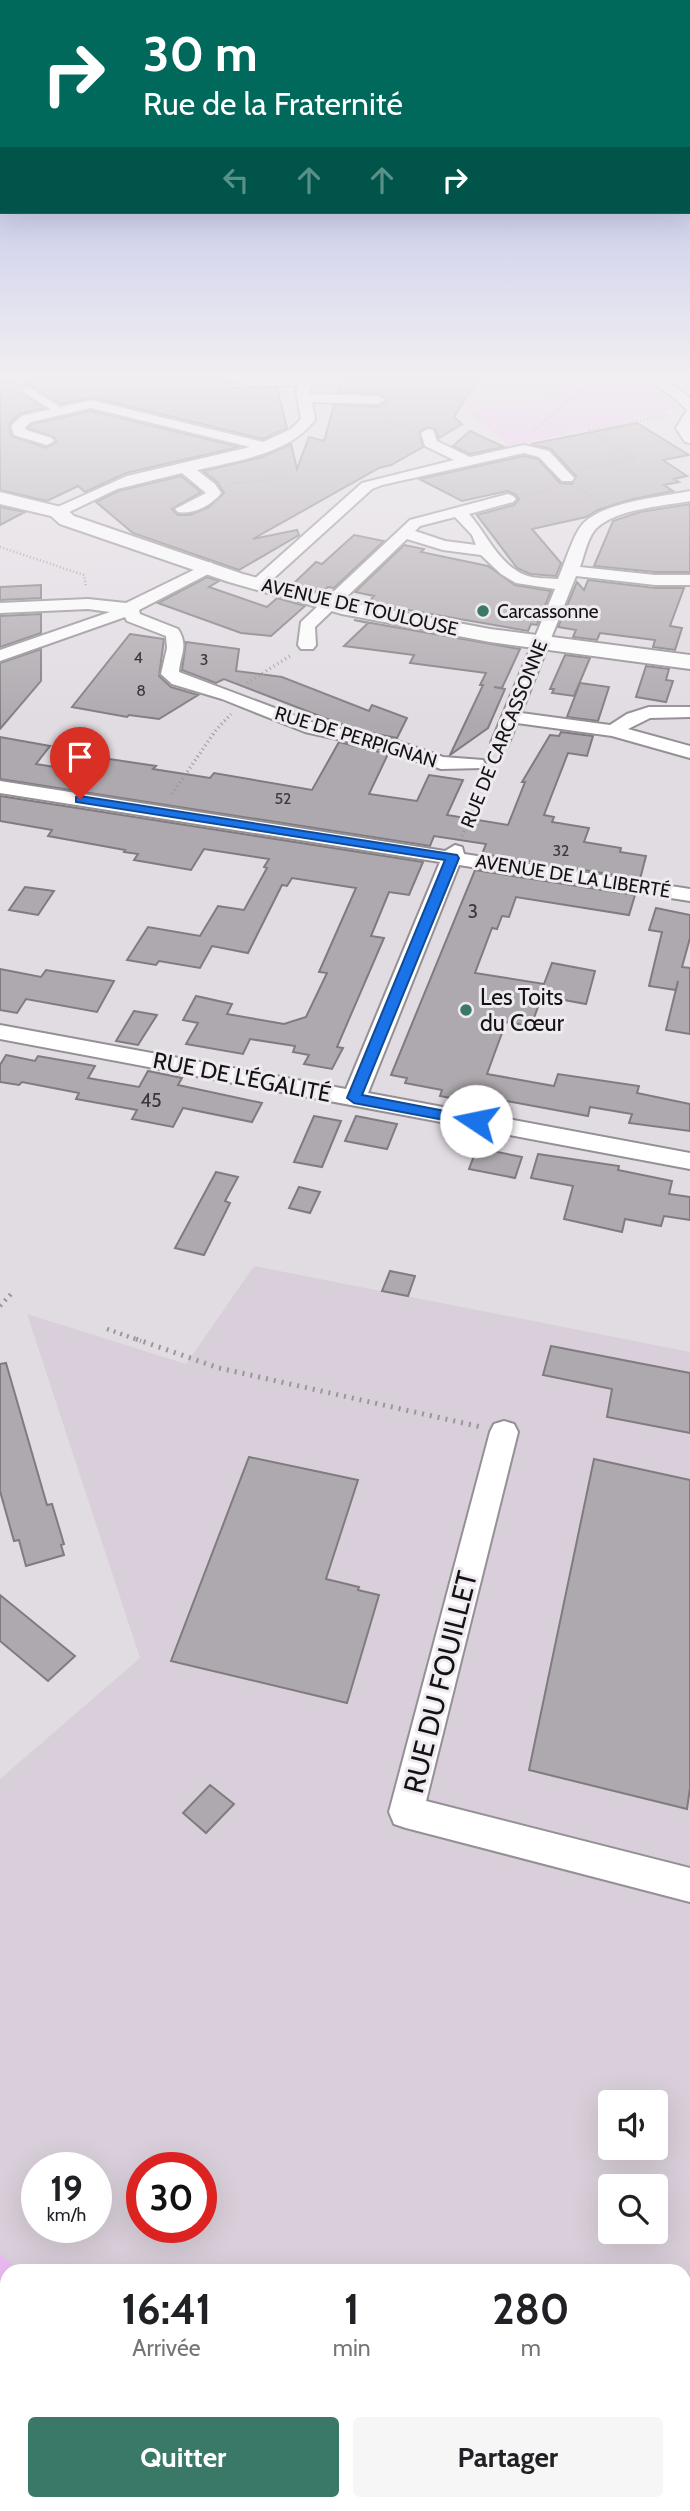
<!DOCTYPE html>
<html lang="fr">
<meta charset="utf-8">
<style>
:root{--surface:#fff;--page:#f6f6f6;--text:#202124;--muted:#757577;--accent:#3a7967}
body{margin:0;font-family:Cabin,sans-serif;background:var(--page);color:var(--text);height:100vh;display:flex;flex-direction:column;font-size:26px;white-space:nowrap}
*{box-sizing:border-box;margin:0}
p{font-size:23px;color:var(--muted)}
.icon{flex:none;width:38px;height:38px;fill:none;stroke:currentColor;stroke-width:2;stroke-linecap:round;stroke-linejoin:round}
.map{position:relative;flex:1;overflow:hidden}
.side{position:absolute;left:0px;top:2264px;width:691px;height:247px;display:flex;flex-direction:column;background:var(--surface);border-radius:21px 21px 0 0;box-shadow:0 7px 28px #0002}
.side>*{flex:none}
.guide{position:absolute;left:0px;top:0px;width:691px;height:214px;box-shadow:0 7px 28px #0002;background:#00695c;color:#fff;overflow:hidden}
.tools{position:absolute;left:598px;top:2090px;display:grid;gap:14px}
.tools a{display:grid;place-items:center;width:70px;height:70px;border-radius:7px;background:var(--surface);box-shadow:0 7px 28px #0002;font-size:35px}
.speed{position:absolute;left:21px;top:2152px;display:flex;gap:14px;font-size:35px;font-weight:700;text-align:center}
.speed>*{display:grid;place-content:center;width:91px;height:91px;border-radius:50%;background:var(--surface);box-shadow:0 7px 28px #0002;line-height:1}
.speed small{font-size:18px;font-weight:400}
.speed .limit{border:10px solid #d22;background:#fff;color:#111}
.pin{position:absolute;display:grid;place-items:center;width:60px;height:60px;color:#fff;margin:-72px -30px;border-radius:50% 50% 50% 0;rotate:-45deg;box-shadow:0 0 7px #0007}
.pin .icon{rotate:45deg}
.me{position:absolute;width:77px;margin:-38px;rotate:281deg;stroke-linejoin:round;filter:drop-shadow(0 0 5px #0008)}
.turn{display:flex;align-items:center;gap:24px;height:147px;padding:0 28px;font-size:32px}
.turn .icon{width:91px;height:91px;stroke-width:2.5}
.turn b{display:block;font-size:49px;line-height:60px}
.lanes{display:flex;align-items:center;height:66px;padding:0 28px;background:#0003;justify-content:center;gap:35px;direction:ltr}
.lanes .off{opacity:.35}
.eta{display:flex;justify-content:space-evenly;align-items:center;height:119px;text-align:center}
.eta b{font-size:42px;font-weight:700;line-height:49px}
.action{display:flex;gap:14px;margin-top:auto;padding:14px 28px}
.action a{flex:1;height:80px;border-radius:7px;background:var(--accent);color:#fff;font-size:28px;font-weight:700;line-height:80px;text-align:center}
.action a+a{background:var(--page);color:var(--text)}
.map>svg:first-child{display:block}
.built{fill:#d9cfda;fill-rule:evenodd}
.green{fill:#eabbf1}
.building{fill:#aea9ae;stroke:#7f7b7f;stroke-width:2}
.lines{fill:none;stroke-linecap:round;stroke-linejoin:round}
.service-casing{stroke:#949095;stroke-width:9}
.minor-casing{stroke:#949095;stroke-width:4}
.tertiary-casing{stroke:#949095;stroke-width:4}
.path-far3{stroke:#9a969a;stroke-width:2.5;stroke-dasharray:1 2.5;stroke-linecap:butt}
.path-far2{stroke:#9a969a;stroke-width:3.5;stroke-dasharray:1 3.5;stroke-linecap:butt}
.path-far1{stroke:#9a969a;stroke-width:4.5;stroke-dasharray:2 5;stroke-linecap:butt}
.path{stroke:#9a969a;stroke-width:5;stroke-dasharray:2 6;stroke-linecap:butt}
.service{stroke:#fff;stroke-width:7}
.minor{fill:#fff;fill-rule:evenodd}
.tertiary{fill:#fff;fill-rule:evenodd}
.route{fill:#1a73e8;stroke:#114b97;stroke-width:2}
.poi-dot{fill:#3a7967;stroke:#eeeaef;stroke-width:2.5}
.labels{text-anchor:middle;dominant-baseline:central;stroke-width:6;stroke-linejoin:round;paint-order:stroke}
.far-number-label{font-size:16px;fill:#3a383a}
.far-street-label{font-size:19px;fill:#141314;stroke:#eeeaef}
.far-poi-label{font-size:19px;fill:#141314;stroke:#eeeaef;text-anchor:start}
.number-label{font-size:19px;fill:#3a383a}
.poi-label{font-size:23px;fill:#141314;stroke:#eeeaef;text-anchor:start}
.street-label{font-size:23px;fill:#141314;stroke:#eeeaef}
.near-street-label{font-size:28px;fill:#141314;stroke:#eeeaef}
</style>
<div class="map">
<svg width="690" height="2511" viewBox="0 0 690 2511">
<rect width="100%" height="100%" fill="#e1dce2"/>
<path class="built" d="M 417,374 L 573,374 L 587,383 L 547,392 L 553,397 L 465,411 Z
M 254,1266 L 690,1352 L 690,2511 L 255,2511 L 249,2504 L 684,2504 L 684,2272 L 19,2272 L 0,2253 L 0,1779 L 140,1658 L 27,1314 L 186,1364 ZM 611,2102 L 656,2102 L 656,2147 L 611,2147 ZM 37,2168 L 96,2168 L 96,2228 L 37,2228 ZM 142,2168 L 201,2168 L 201,2228 L 142,2228 ZM 611,2186 L 656,2186 L 656,2231 L 611,2231 Z"/>
<path class="green" d="M 573,374 L 635,374 L 678,404 L 677,409 L 506,447 L 505,441 L 465,411 L 552,397 L 546,391 L 586,383 Z
M 0,2253 L 19,2271 L 7,2272 L 7,2504 L 249,2504 L 255,2511 L 0,2511 Z"/>
<path class="building" d="M 27,374 L 207,374 L 230,383 L 230,388 L 277,388 L 287,428 L 263,439 L 92,397 L 60,404 L 30,385 L 25,384 L 21,389 L 22,393 L 44,408 L 19,414 L 9,424 L 12,436 L 46,448 L 57,442 L 54,437 L 28,428 L 32,424 L 91,411 L 239,447 L 126,473 L 85,492 L 78,486 L 47,501 L 0,490 L 0,380 L 19,385 Z
M 343,374 L 481,374 L 454,417 L 462,424 L 439,438 L 435,429 L 427,427 L 419,432 L 423,447 L 391,465 L 379,468 L 253,539 L 297,530 L 299,535 L 239,570 L 133,533 L 96,502 L 118,491 L 181,476 L 201,492 L 172,509 L 178,515 L 190,515 L 209,507 L 224,493 L 217,482 L 203,471 L 262,457 L 291,444 L 297,469 L 309,437 L 324,441 L 334,405 L 378,407 L 387,401 L 378,393 L 338,392 Z
M 637,423 L 689,455 L 663,460 L 687,476 L 674,479 L 679,482 L 664,485 L 673,491 L 629,500 L 598,510 L 586,517 L 532,529 L 561,563 L 556,576 L 530,574 L 517,568 L 477,515 L 514,505 L 519,499 L 515,494 L 507,491 L 462,501 L 419,479 L 524,456 L 538,459 L 560,483 L 572,484 L 576,476 L 551,449 L 531,444 Z
M 470,431 L 504,447 L 470,454 L 453,446 Z
M 690,504 L 690,572 L 655,572 L 594,566 L 613,521 L 640,512 Z
M 0,507 L 25,512 L 0,525 Z
M 354,535 L 384,541 L 334,588 L 328,587 L 321,593 L 292,585 L 316,562 L 322,564 Z
M 404,545 L 424,549 L 421,552 L 488,566 L 515,585 L 551,591 L 537,625 L 531,624 L 528,631 L 368,603 L 374,596 L 355,592 Z
M 207,577 L 219,581 L 209,587 L 267,607 L 277,598 L 305,606 L 271,636 L 241,633 L 158,603 Z
M 588,580 L 655,588 L 684,588 L 670,626 L 682,628 L 675,650 L 653,647 L 655,640 L 623,636 L 600,633 L 597,640 L 573,637 L 576,630 L 558,627 L 577,582 L 584,590 Z
M 41,585 L 41,598 L 0,600 L 0,587 Z
M 41,614 L 41,633 L 0,647 L 0,616 Z
M 354,620 L 520,649 L 502,688 L 494,687 L 505,689 L 488,728 L 450,755 L 483,685 L 480,685 L 486,673 L 410,663 L 414,655 L 344,646 L 368,623 Z
M 130,634 L 164,639 L 159,676 L 171,687 L 198,695 L 159,719 L 129,715 L 127,717 L 72,707 Z
M 186,642 L 239,649 L 236,671 L 282,677 L 369,711 L 372,705 L 407,718 L 397,738 L 356,730 L 224,679 L 216,683 L 182,670 Z
M 41,649 L 41,681 L 0,729 L 0,663 Z
M 565,655 L 590,658 L 574,696 L 552,693 L 554,689 L 550,689 Z
M 646,666 L 669,669 L 666,680 L 673,681 L 666,702 L 636,697 Z
M 580,683 L 609,687 L 598,721 L 567,717 Z
M 561,732 L 593,736 L 587,756 L 568,753 L 544,815 L 554,817 L 552,822 L 589,828 L 584,842 L 621,848 L 620,852 L 646,856 L 640,879 L 482,854 L 486,844 L 434,836 L 430,846 L 0,779 L 0,737 L 50,746 L 36,764 L 92,773 L 103,758 L 156,766 L 153,769 L 210,778 L 214,773 L 312,790 L 339,742 L 388,754 L 369,794 L 417,801 L 429,775 L 463,780 L 447,815 L 508,825 L 525,782 L 522,782 L 550,735 L 559,736 Z
M 0,796 L 423,862 L 409,895 L 389,892 L 371,936 L 384,938 L 337,1047 L 343,1048 L 332,1069 L 304,1064 L 309,1055 L 293,1052 L 295,1046 L 250,1039 L 243,1054 L 186,1044 L 198,1023 L 183,1020 L 196,996 L 232,1004 L 227,1014 L 284,1024 L 306,1017 L 327,973 L 319,972 L 356,888 L 292,878 L 287,886 L 282,885 L 248,953 L 212,946 L 200,968 L 159,961 L 156,965 L 127,960 L 148,927 L 200,936 L 218,906 L 244,910 L 267,868 L 264,867 L 269,859 L 204,849 L 191,870 L 134,860 L 138,854 L 124,852 L 125,850 L 48,836 L 52,830 L 0,821 Z
M 475,870 L 635,895 L 629,915 L 516,897 L 509,917 L 502,916 L 497,929 L 492,928 L 475,973 L 544,984 L 552,963 L 595,971 L 586,1004 L 542,996 L 531,1026 L 506,1022 L 487,1074 L 554,1086 L 558,1074 L 639,1086 L 637,1093 L 690,1104 L 690,1131 L 629,1123 L 632,1114 L 590,1107 L 588,1116 L 468,1094 L 466,1101 L 440,1096 L 442,1090 L 405,1083 L 407,1078 L 391,1075 Z
M 25,887 L 54,891 L 38,915 L 9,910 Z
M 656,908 L 690,915 L 690,938 L 682,967 L 690,968 L 690,1034 L 666,1030 L 678,981 L 676,990 L 649,986 L 662,932 L 649,930 Z
M 0,969 L 41,977 L 46,970 L 114,981 L 97,1012 L 26,999 L 17,1013 L 0,1010 Z
M 134,1011 L 157,1015 L 138,1045 L 116,1041 Z
M 6,1055 L 35,1061 L 38,1056 L 95,1066 L 88,1078 L 139,1087 L 148,1071 L 182,1078 L 178,1085 L 262,1103 L 252,1122 L 183,1108 L 173,1127 L 132,1119 L 137,1110 L 76,1099 L 79,1093 L 22,1082 L 19,1085 L 0,1082 L 0,1065 Z
M 314,1116 L 341,1121 L 322,1167 L 294,1162 Z
M 356,1116 L 397,1124 L 387,1149 L 345,1141 Z
M 477,1148 L 522,1157 L 515,1178 L 469,1169 Z
M 538,1154 L 619,1166 L 618,1170 L 672,1181 L 669,1194 L 690,1197 L 690,1220 L 664,1216 L 661,1226 L 625,1219 L 622,1232 L 564,1219 L 573,1186 L 531,1178 Z
M 216,1172 L 238,1177 L 225,1201 L 230,1203 L 204,1255 L 175,1248 Z
M 299,1187 L 320,1192 L 310,1213 L 289,1208 Z
M 390,1271 L 415,1276 L 408,1296 L 382,1291 Z
M 551,1346 L 690,1373 L 690,1433 L 607,1417 L 612,1389 L 543,1375 Z
M 6,1363 L 47,1505 L 52,1504 L 64,1544 L 61,1545 L 64,1555 L 26,1566 L 19,1540 L 14,1541 L 0,1491 L 0,1364 Z
M 249,1457 L 358,1480 L 326,1579 L 359,1587 L 358,1590 L 379,1595 L 347,1703 L 171,1661 Z
M 594,1459 L 690,1480 L 690,1788 L 687,1809 L 529,1770 Z
M 0,1595 L 75,1656 L 48,1681 L 0,1641 Z
M 210,1785 L 234,1804 L 206,1833 L 183,1813 Z"/>
<g class="lines">
<defs>
<path id="service" d="M 27,390 L 58,410"/>
<path id="minor" d="M 209,374 L 234,374 L 251,378 L 320,374 L 310,390 L 310,394 L 378,396 L 385,400 L 378,404 L 312,402 L 315,420 C 289,454 236,461 197,470 L 215,484 L 221,493 C 212,505 193,515 178,512 L 175,509 L 206,493 L 182,473 L 117,489 L 63,515 L 53,515 L 50,512 L 53,509 L 127,476 L 250,447 L 91,408 L 31,422 L 25,427 L 26,430 L 52,438 L 54,441 L 47,445 L 14,435 L 11,426 L 21,416 L 91,400 L 263,442 L 291,429 L 301,419 L 296,390 L 299,385 L 251,386 Z
M 641,374 L 657,374 L 690,398 L 690,443 L 685,442 L 676,428 L 687,410 L 676,399 Z
M 428,429 L 433,430 L 437,441 L 470,457 L 524,445 L 549,451 L 574,478 L 572,481 L 562,481 L 539,457 L 524,453 L 382,485 L 372,489 L 264,587 L 252,587 L 250,584 L 252,581 L 362,483 L 454,460 L 425,446 L 421,433 Z
M 690,491 L 690,501 C 664,506 612,509 594,531 C 587,540 584,556 580,567 L 655,575 L 690,575 L 690,585 L 655,585 L 576,576 L 521,713 L 610,725 L 627,714 L 649,707 L 690,707 L 690,717 L 650,718 L 628,729 L 690,746 L 690,758 L 612,736 L 517,723 L 507,747 L 493,747 L 491,743 L 555,589 L 516,583 L 501,574 L 481,555 L 443,550 L 407,539 L 315,627 L 316,645 L 313,649 L 301,649 L 298,645 L 301,622 L 410,520 L 508,494 L 513,496 L 516,499 L 513,502 L 469,514 C 487,534 498,564 525,575 C 535,579 548,578 558,579 C 565,563 570,544 579,529 C 595,502 662,497 690,491 ZM 455,517 L 472,535 L 476,545 L 445,541 L 415,531 L 420,526 Z
M 210,562 L 218,567 L 216,570 L 139,610 L 140,614 L 178,629 C 189,646 180,655 179,672 L 317,724 L 394,740 L 443,757 L 483,760 L 485,764 L 483,768 L 441,769 L 382,749 L 305,732 L 222,699 L 172,684 L 161,674 L 167,648 L 166,636 L 127,621 L 125,617 L 0,661 L 0,650 L 110,612 L 88,609 L 0,613 L 0,603 L 88,599 L 126,603 Z
M 0,781 L 445,851 L 455,845 L 462,847 L 464,854 L 690,889 L 690,901 L 459,865 L 368,1093 L 690,1153 L 690,1169 L 0,1039 L 0,1025 L 346,1089 L 440,862 L 0,793 Z
M 504,1421 L 514,1424 L 518,1432 L 426,1801 L 690,1868 L 690,1902 L 406,1828 L 394,1824 L 389,1812 L 490,1432 L 494,1424 Z"/>
<path id="tertiary" d="M 0,492 L 65,508 L 74,516 L 243,574 L 342,601 L 490,629 L 690,655 L 690,669 L 490,642 L 342,614 L 229,582 L 60,524 L 51,516 L 0,504 Z"/>
</defs>
<use href="#service" class="service-casing"/>
<use href="#minor" class="minor-casing"/>
<use href="#tertiary" class="tertiary-casing"/>
<path class="path-far3" d="M 572,374 L 587,383
M 0,394 L 13,392
M 128,396 L 144,387 L 151,389 L 177,374
M 381,419 L 410,428
M 532,432 L 600,374
M 581,469 L 633,459 L 589,430 L 668,415
M 228,484 L 286,478
M 582,489 L 592,497
M 524,496 L 553,489
M 0,547 L 84,575 L 86,587"/>
<path class="path-far2" d="M 247,683 L 290,656
M 172,794 L 216,730 L 231,714
M 462,836 L 485,779"/>
<path class="path-far1" d="M 0,1306 L 11,1294
M 107,1329 L 141,1341"/>
<path class="path" d="M 136,1339 L 219,1368 L 481,1427"/>
<use href="#service" class="service"/>
<use href="#minor" class="minor"/>
<use href="#tertiary" class="tertiary"/>
</g>
<linearGradient id="sky" x2="0" y2="1"><stop stop-color="#a0aae3"/><stop offset="0.52" stop-color="#f2eff2"/><stop offset="1" stop-color="#f2eff2" stop-opacity="0"/></linearGradient>
<rect width="690" height="726" fill="url(#sky)"/>
<path class="route" d="M 80,796 L 457,855 L 459,858 L 362,1095 L 476,1117 L 484,1121 L 482,1125 L 476,1126 L 354,1103 L 347,1098 L 445,860 L 76,802 L 76,797 Z"/>
<g class="poi-dot">
<circle cx="483" cy="611" r="7"/>
<circle cx="466" cy="1010" r="7"/>
</g>
<g class="labels">
<g class="far-number-label">
<text x="138" y="657">4</text>
<text x="204" y="659">3</text>
<text x="141" y="690">8</text>
<text x="283" y="798">52</text>
<text x="561" y="850">32</text>
</g>
<g class="far-street-label">
<text transform="translate(360 607) rotate(13)">AVENUE DE TOULOUSE</text>
<text transform="translate(504 734) rotate(-68)">RUE DE CARCASSONNE</text>
<text transform="translate(356 737) rotate(17)">RUE DE PERPIGNAN</text>
<text transform="translate(573 876) rotate(9)">AVENUE DE LA LIBERTÉ</text>
</g>
<g class="far-poi-label">
<text x="497" y="611">Carcassonne</text>
</g>
<g class="number-label">
<text x="473" y="911">3</text>
<text x="151" y="1100">45</text>
</g>
<g class="poi-label">
<text x="480" y="997">Les Toits<tspan x="480" dy="26">du Cœur</tspan></text>
</g>
<g class="street-label">
<text transform="translate(242 1077) rotate(11)">RUE DE L'ÉGALITÉ</text>
</g>
<g class="near-street-label">
<text transform="translate(440 1682) rotate(-76)">RUE DU FOUILLET</text>
</g>
</g>
</svg>
<div class="tools">
<a><svg class="icon" aria-label="sound" viewBox="0 0 24 24"><path d="M4 9h4l5-4v14l-5-4H4zM17 9q2 3 0 6"/></svg></a>
<a><svg class="icon" aria-label="search" viewBox="0 0 24 24"><circle cx="10" cy="10" r="6"/><path d="M15 15l6 6"/></svg></a>
</div>
<div class="speed"><div>19<small>km/h</small></div><div class="limit">30</div></div>
<div class="pin" style="left:80px;top:799px;background:#d93025"><svg class="icon" aria-label="arrive" viewBox="0 0 24 24"><path d="M6 21V4h12l-3 4 3 4H6"/></svg></div>
<svg class="me" style="left:476px;top:1121px" viewBox="-20 -20 40 40"><circle r="19" fill="#fff"/><path d="M0-13L10 11 0 6-10 11z" fill="#1a73e8"/></svg>
<div class="guide">
<div class="turn"><svg class="icon" aria-label="right" viewBox="0 0 24 24"><path d="M7 20v-9h11M14 6l5 5-5 5"/></svg><div><b>30 m</b>Rue de la Fraternité</div></div>
<div class="lanes"><svg class="icon off" aria-label="left" viewBox="0 0 24 24"><path d="M17 20v-9H6M10 6l-5 5 5 5"/></svg><svg class="icon off" aria-label="ahead" viewBox="0 0 24 24"><path d="M12 20V5M6 11l6-6 6 6"/></svg><svg class="icon off" aria-label="ahead" viewBox="0 0 24 24"><path d="M12 20V5M6 11l6-6 6 6"/></svg><svg class="icon" aria-label="right" viewBox="0 0 24 24"><path d="M7 20v-9h11M14 6l5 5-5 5"/></svg></div>
</div>
<section class="side">
<div class="eta">
<div><b>16:41</b><p>Arrivée</p></div>
<div><b>1</b><p>min</p></div>
<div><b>280</b><p>m</p></div>
</div>
<div class="action"><a>Quitter</a><a>Partager</a></div>
</section>
</div>
